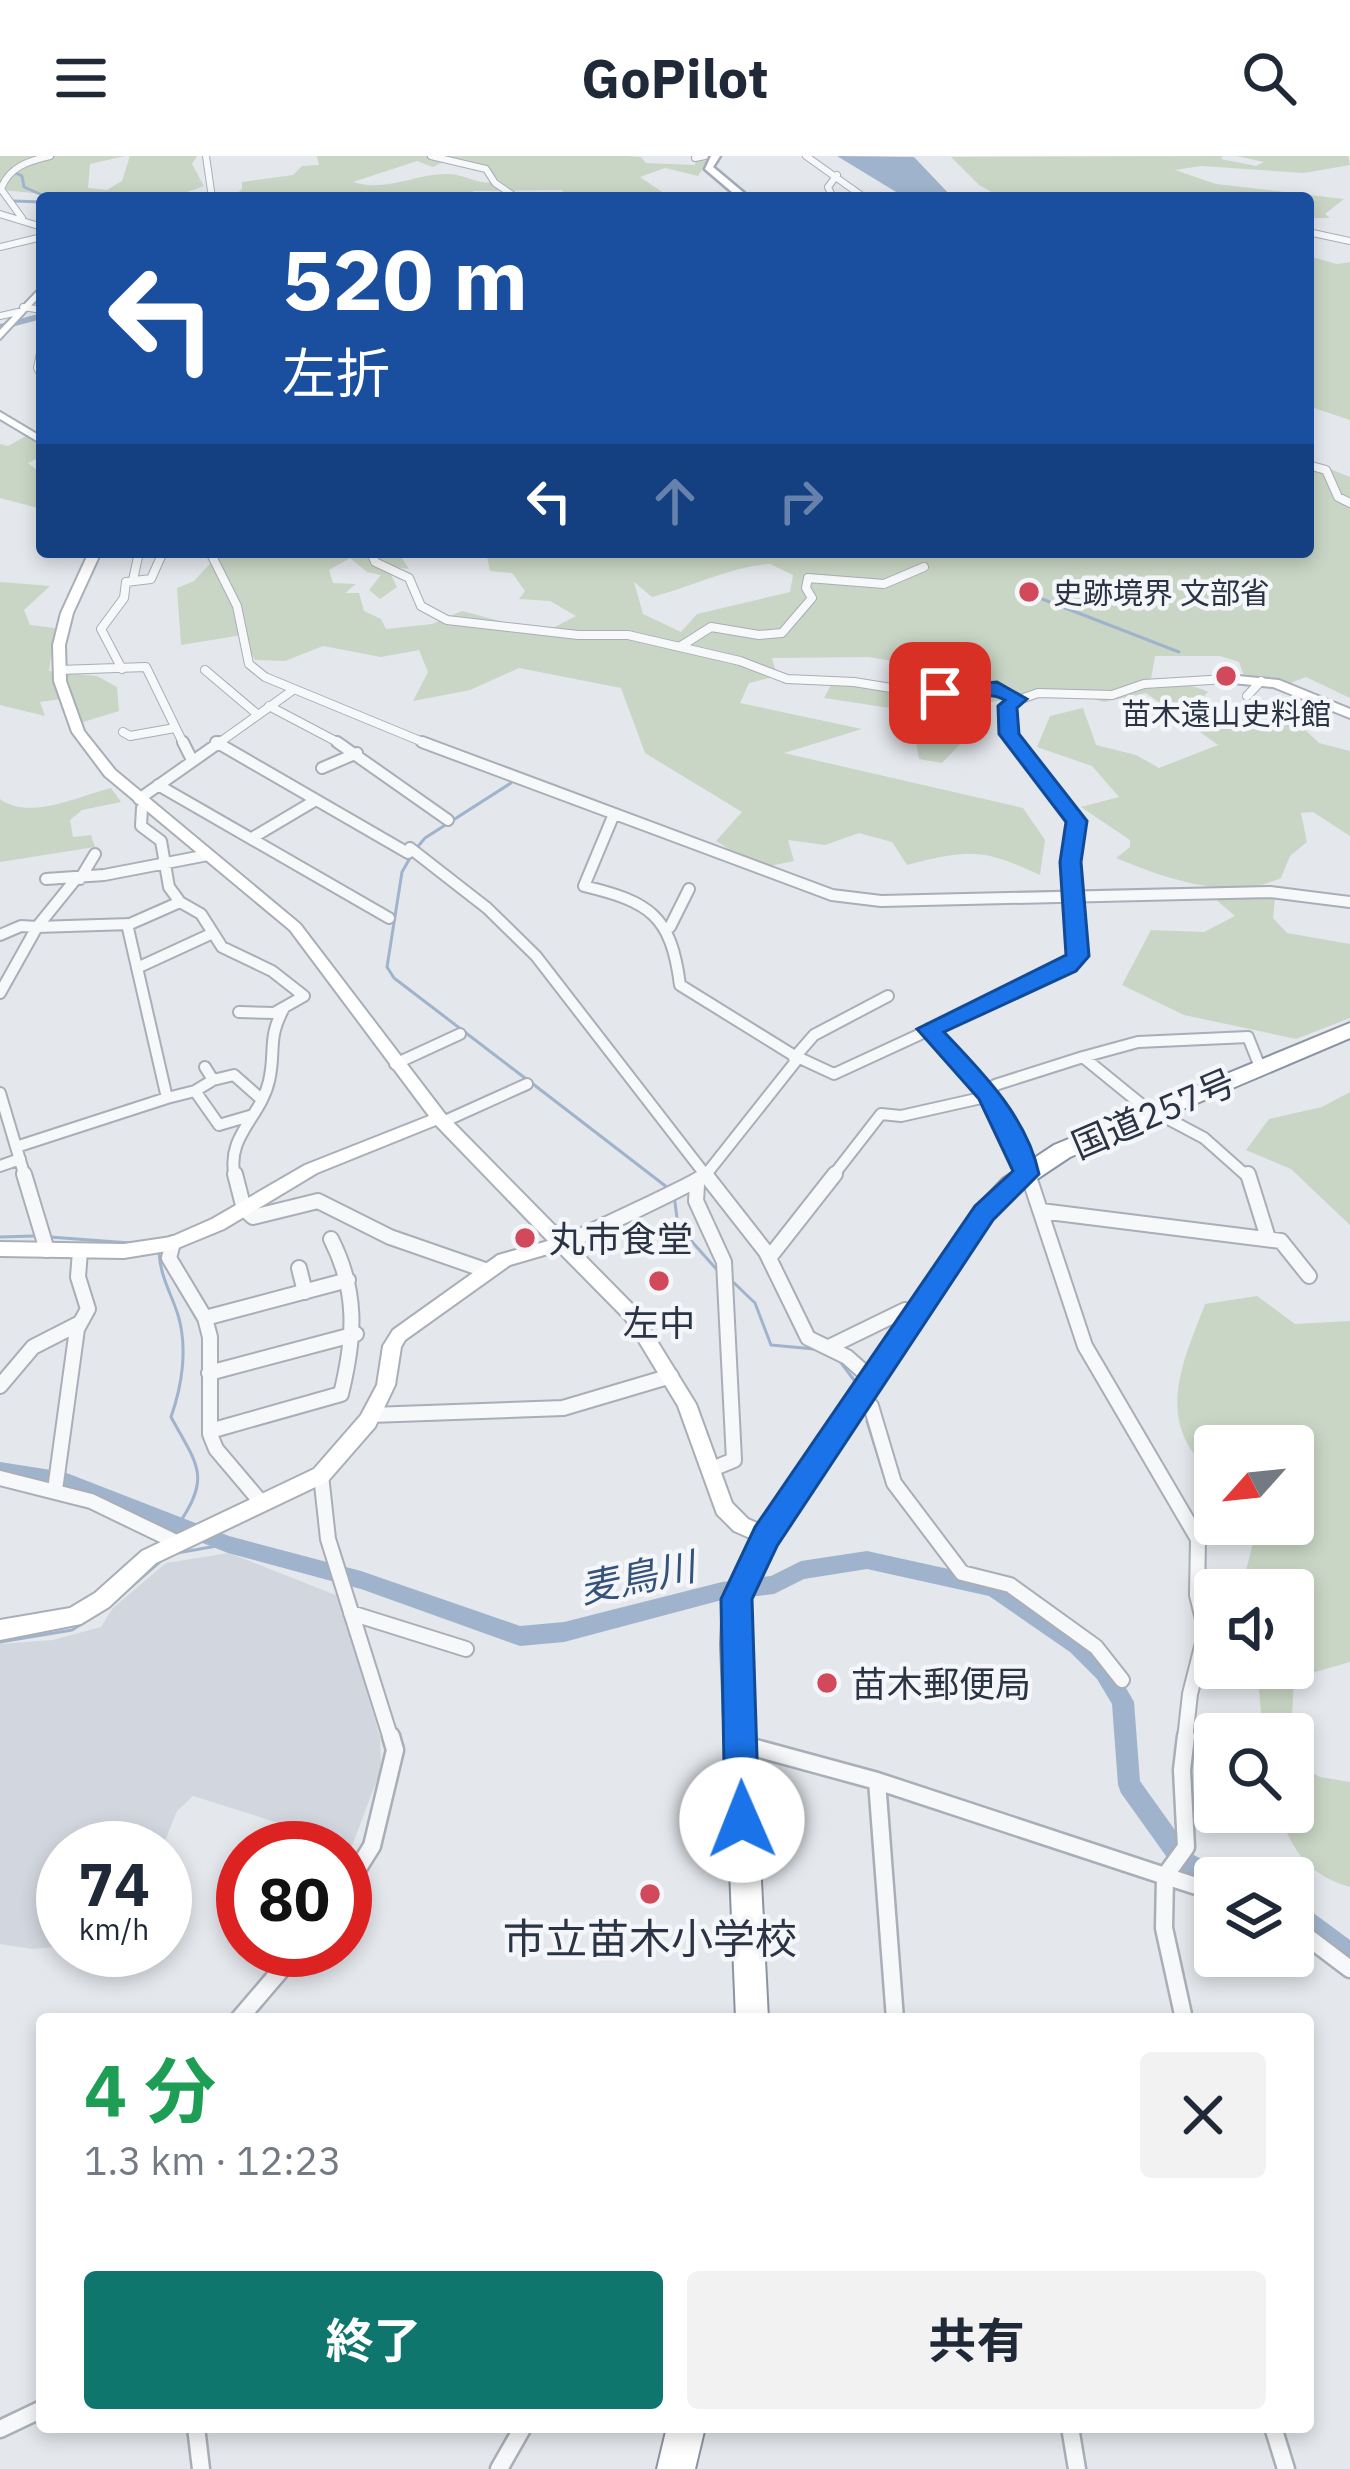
<!DOCTYPE html>
<html lang="ja">
<meta charset="utf-8">
<style>
:root{--surface:#fff;--page:#f2f2f3;--text:#1f2937;--muted:#747a83;--accent:#0f766e}
body{margin:0;font-family:"IBM Plex Sans","Noto Sans JP",sans-serif;background:var(--page);color:var(--text);height:100vh;display:flex;flex-direction:column;font-size:45px;white-space:nowrap}
*{box-sizing:border-box;margin:0}
p{font-size:39px;color:var(--muted)}
.icon{flex:none;width:66px;height:66px;fill:none;stroke:currentColor;stroke-width:2;stroke-linecap:round;stroke-linejoin:round}
.map{position:relative;flex:1;overflow:hidden}
.drawer{position:absolute;left:36px;top:1857px;width:1278px;height:420px;display:flex;flex-direction:column;background:var(--surface);border-radius:12px;box-shadow:0 6px 18px #0003}
.drawer>*{flex:none}
.guide{position:absolute;left:36px;top:36px;width:1278px;height:366px;border-radius:12px;box-shadow:0 6px 18px #0003;background:#1a4fa0;color:#fff;overflow:hidden}
.needle{width:78px;rotate:243deg}
.controls{position:absolute;left:1194px;top:1269px;display:grid;gap:24px}
.controls a{display:grid;place-items:center;width:120px;height:120px;border-radius:12px;background:var(--surface);box-shadow:0 6px 18px #0003;font-size:60px}
.speed{position:absolute;left:36px;top:1665px;display:flex;gap:24px;font-size:60px;font-weight:700;text-align:center}
.speed>*{display:grid;place-content:center;width:156px;height:156px;border-radius:50%;background:var(--surface);box-shadow:0 6px 18px #0003;line-height:1}
.speed small{font-size:30px;font-weight:400}
.speed .limit{border:18px solid #d22;background:#fff;color:#111}
.pin{position:absolute;display:grid;place-items:center;width:102px;height:102px;color:#fff;margin:-51px;border-radius:24px;box-shadow:0 6px 18px #0006}
.me{position:absolute;width:132px;margin:-66px;rotate:359deg;stroke-linejoin:round;filter:drop-shadow(0 0 9px #0008)}
.turn{display:flex;align-items:center;gap:42px;height:252px;padding:0 48px;font-size:54px}
.turn .icon{width:156px;height:156px;stroke-width:2.5}
.turn b{display:block;font-size:84px;line-height:102px}
.lanes{display:flex;align-items:center;height:114px;padding:0 48px;background:#0003;justify-content:center;gap:60px;direction:ltr}
.lanes .off{opacity:.35}
.round{display:grid;place-items:center;flex:none;width:126px;height:126px;border-radius:12px;background:var(--page)}
.headline{display:flex;align-items:center;justify-content:space-between;height:204px;padding:0 48px}
h1{font-size:72px;font-weight:700;line-height:90px;color:#1e9e55}
.primary-button{display:flex;gap:24px;margin-top:auto;padding:24px 48px}
.primary-button a{flex:1;height:138px;border-radius:12px;background:var(--accent);color:#fff;font-size:48px;font-weight:700;line-height:138px;text-align:center}
.primary-button a+a{background:var(--page);color:var(--text)}
header{display:flex;justify-content:space-between;align-items:center;height:156px;padding:0 48px;background:var(--surface);font-size:54px;font-weight:700}
.map>svg:first-child{display:block}
.built{fill:#d2d6de}
.green{fill:#c9d6c5;fill-rule:evenodd}
.water{fill:#9fb4cc}
.lines{fill:none;stroke-linecap:round;stroke-linejoin:round}
.stream{stroke:#9fb4cc;stroke-width:3}
.river{fill:#9fb4cc;fill-rule:evenodd}
.street-far4-casing{stroke:#a9aeb7;stroke-width:8}
.street-far3-casing{stroke:#a9aeb7;stroke-width:10}
.street-far2-casing{stroke:#a9aeb7;stroke-width:14}
.street-far1-casing{stroke:#a9aeb7;stroke-width:18}
.street-casing{stroke:#a9aeb7;stroke-width:21}
.secondary-casing{stroke:#a9aeb7;stroke-width:4}
.primary-casing{stroke:#a3abb8;stroke-width:5}
.highway-casing{stroke:#8b94a3;stroke-width:4}
.street-far4{stroke:#f7f8fa;stroke-width:6}
.street-far3{stroke:#f7f8fa;stroke-width:8}
.street-far2{stroke:#f7f8fa;stroke-width:10}
.street-far1{stroke:#f7f8fa;stroke-width:14}
.street{stroke:#f7f8fa;stroke-width:16}
.secondary{fill:#fff;fill-rule:evenodd}
.primary{fill:#fff;fill-rule:evenodd}
.highway{fill:#fff;fill-rule:evenodd}
.route{fill:#1a73e8;stroke:#114b97;stroke-width:3}
.poi-dot{fill:#d1495b;stroke:#f4f6f9;stroke-width:4.5}
.labels{text-anchor:middle;dominant-baseline:central;stroke-width:9;stroke-linejoin:round;paint-order:stroke}
.far-poi-label{font-size:30px;fill:#2b3445;stroke:#f4f6f9;text-anchor:start}
.street-label{font-size:36px;fill:#2b3445;stroke:#f4f6f9}
.poi-label{font-size:36px;fill:#2b3445;stroke:#f4f6f9;text-anchor:start}
.water-label{font-size:39px;font-style:italic;fill:#34527a;stroke:#f4f6f9}
.near-poi-label{font-size:42px;fill:#2b3445;stroke:#f4f6f9}
</style>
<header><svg class="icon" aria-label="menu" viewBox="0 0 24 24"><path d="M4 6h16M4 12h16M4 18h16"/></svg>GoPilot<svg class="icon" aria-label="search" viewBox="0 0 24 24"><circle cx="10" cy="10" r="6"/><path d="M15 15l6 6"/></svg></header>
<div class="map">
<svg width="1350" height="2313" viewBox="0 0 1350 2313">
<rect width="100%" height="100%" fill="#e4e7ec"/>
<path class="built" d="M 229,1397 L 338,1440 L 380,1581 L 381,1613 L 352,1690 L 193,1640 L 177,1655 L 162,1692 L 63,1692 L 63,1790 L 32,1793 L 0,1788 L 0,1488 L 53,1484 L 101,1471 L 113,1452 L 166,1407 Z"/>
<path class="green" d="M 0,0 L 125,0 L 90,8 L 88,32 L 107,34 L 122,25 L 130,0 L 197,0 L 192,8 L 204,30 C 140,56 67,39 0,34 Z
M 317,0 L 628,0 L 641,1 L 646,7 L 695,9 L 696,3 L 708,5 L 698,20 L 665,12 L 640,21 L 671,42 L 566,42 L 562,34 L 474,35 L 468,39 L 471,42 L 232,42 L 242,33 L 242,26 L 293,19 L 302,10 L 319,9 ZM 417,5 L 433,11 L 445,5 L 485,10 L 496,26 C 476,29 467,19 449,18 C 414,17 388,37 353,26 Z
M 1223,0 L 1221,3 L 1256,10 L 1264,6 L 1236,0 L 1348,0 L 1350,9 L 1304,17 L 1201,10 L 1175,14 L 1216,28 L 1344,43 L 1325,58 L 1330,62 L 1308,62 L 1308,42 L 1002,42 L 979,29 L 951,1 Z
M 1308,100 L 1337,108 L 1350,106 L 1350,264 L 1308,250 Z
M 42,271 L 42,300 L 28,307 L 42,318 L 42,353 L 0,342 L 0,288 L 8,290 Z
M 1308,304 L 1350,321 L 1350,542 L 1306,521 L 1288,528 L 1244,520 L 1239,506 L 1220,500 L 1155,500 L 1151,523 C 1171,531 1194,527 1208,536 L 1200,544 L 1208,551 L 1250,566 L 1277,563 L 1302,571 L 1319,587 L 1350,595 L 1350,680 L 1313,656 L 1301,657 L 1307,686 L 1290,700 L 1281,722 C 1229,746 1165,722 1116,702 L 1130,691 L 1130,684 L 1081,651 L 1119,641 L 1092,610 L 1037,591 L 1050,560 L 1083,552 L 1096,589 L 1136,599 L 1159,612 L 1218,589 L 1146,537 L 1104,546 L 1064,534 L 985,547 L 962,586 L 942,607 L 919,603 L 910,555 L 824,542 L 832,527 L 950,533 L 967,517 L 868,501 L 772,502 L 777,520 L 749,527 L 740,547 L 862,573 L 784,597 L 1023,652 L 1045,684 L 1040,719 C 982,692 969,693 907,709 L 892,686 L 859,677 L 825,689 L 788,684 L 794,705 L 760,712 L 716,685 L 742,656 L 645,597 L 621,532 L 519,512 L 470,534 L 413,545 L 428,516 L 419,494 L 381,501 L 323,490 L 285,505 L 255,504 L 242,479 L 181,489 L 177,432 L 194,425 L 219,398 L 235,396 L 398,396 L 409,413 L 393,411 L 389,415 L 397,431 L 380,443 L 369,434 L 381,419 L 367,416 L 350,402 L 329,414 L 333,427 L 356,428 L 345,437 L 359,437 L 364,455 L 381,463 L 386,473 L 432,468 L 462,455 L 500,465 L 505,475 L 547,475 L 576,460 L 550,445 L 519,443 L 525,435 L 512,417 L 490,415 L 486,396 L 1308,396 ZM 770,408 L 793,419 L 790,436 L 697,458 L 681,476 L 643,458 L 634,426 L 652,441 C 692,431 729,411 770,408 Z
M 0,426 L 50,430 L 24,454 L 30,469 L 55,472 L 49,515 L 97,520 L 117,531 L 119,555 L 80,567 L 68,542 L 40,546 L 45,560 L 0,549 Z
M 111,632 L 121,646 L 82,654 L 70,664 L 73,681 L 91,679 L 95,691 L 0,706 L 0,643 C 29,665 79,640 111,632 Z
M 1213,741 L 1275,742 L 1273,762 L 1287,777 L 1350,788 L 1350,862 L 1296,883 L 1184,859 L 1122,829 L 1151,774 L 1204,776 L 1235,760 Z
M 1350,936 L 1350,1069 L 1291,1013 L 1246,994 L 1269,963 L 1322,951 Z
M 1257,1140 L 1295,1168 L 1350,1165 L 1350,1506 L 1294,1522 L 1291,1578 L 1263,1578 L 1258,1523 L 1250,1512 L 1293,1512 L 1293,1434 L 1241,1434 L 1258,1368 L 1293,1368 L 1293,1290 L 1215,1290 L 1215,1319 C 1152,1269 1182,1209 1205,1148 Z
M 1293,1606 L 1320,1621 L 1350,1626 L 1350,1731 C 1308,1719 1294,1696 1278,1656 L 1293,1656 Z"/>
<path class="water" d="M 837,0 L 914,1 L 953,42 L 906,42 Z"/>
<g class="lines">
<path class="stream" d="M 14,16 L 22,20 L 24,31 L 49,42
M 14,45 L 41,46
M 40,46 L 42,54
M 1042,443 L 1179,496
M 415,694 L 425,682 L 511,627
M 410,702 L 402,716 L 387,811 L 394,822 L 525,922
M 533,928 L 668,1032
M 674,1039 L 678,1070 L 718,1115
M 0,1081 L 34,1080
M 50,1081 L 130,1087
M 159,1096 C 160,1120 171,1137 178,1159 C 188,1192 182,1230 171,1261 C 197,1309 212,1320 178,1369
M 731,1124 L 755,1147 L 771,1189 L 814,1193
M 839,1204 L 857,1228
M 867,1265 L 887,1329 L 959,1425
M 177,1397 L 228,1388
M 116,1444 L 163,1403
M 0,1486 L 72,1474 L 109,1451"/>
<path class="river" d="M 42,157 L 42,163 L 0,174 L 0,168 Z
M 0,1306 L 64,1316 L 229,1380 L 361,1415 L 520,1470 L 564,1466 L 722,1426 L 771,1420 L 801,1405 L 867,1395 L 994,1423 L 1084,1482 L 1113,1509 L 1134,1546 L 1140,1625 L 1192,1698 L 1223,1715 L 1226,1722 L 1215,1722 L 1215,1735 L 1176,1714 L 1121,1637 L 1118,1629 L 1112,1548 L 1097,1523 L 1070,1496 L 989,1440 L 867,1413 L 804,1423 L 774,1438 L 722,1444 L 564,1486 L 520,1490 L 361,1433 L 228,1397 L 63,1332 L 0,1322 Z
M 1293,1742 L 1350,1784 L 1350,1811 L 1293,1769 Z"/>
<defs>
<path id="street-far4" d="M 206,0 L 212,42
M 431,0 L 486,13 L 495,27 L 517,42
M 806,0 L 865,42
M 695,2 L 705,0
M 833,42 L 828,31 L 837,19
M 0,58 L 42,71
M 22,62 L 1,33 C 9,11 28,5 50,0
M 1308,76 L 1350,85
M 0,91 L 42,81
M 23,151 L 42,154
M 0,160 L 18,156
M 42,187 L 37,212 L 42,221"/>
<path id="street-far3" d="M 1308,309 L 1326,314 L 1338,341 L 1350,347
M 210,396 L 237,450 L 249,508 L 265,521 L 430,589
M 371,396 L 375,406 L 409,422 L 421,450 L 447,464 L 578,479 L 628,479 L 740,505 L 787,523 L 854,526 L 922,537 L 997,532 L 1018,543
M 133,424 L 139,396
M 681,490 L 711,471 L 759,479 L 782,477 L 812,442 L 806,432 L 808,422 L 884,428 L 924,411
M 122,513 L 101,473 L 124,442 L 126,426 L 151,423 L 163,396
M 59,514 L 146,511 L 184,589
M 205,514 L 257,558
M 1247,540 L 1261,525
M 269,550 L 343,589
M 123,576 L 130,580 L 175,572
M 216,586 L 220,589
M 216,589 L 293,534
M 1017,589 L 1009,578 L 1010,547 L 1038,537 L 1112,539 L 1144,528 L 1227,523"/>
<path id="street-far2" d="M 183,586 L 192,604
M 216,586 L 408,697
M 337,586 L 448,664
M 422,586 L 832,739 L 881,745 L 1270,736 L 1350,746
M 322,612 L 357,597
M 158,629 L 389,762
M 139,643 L 220,586
M 614,658 L 584,730 C 650,746 671,759 680,829 L 793,899 L 834,918 L 1068,810 L 1077,800 L 1071,706 L 1077,666 L 1015,586
M 252,682 L 316,644
M 410,692 L 487,752 L 536,800 L 707,1021
M 46,723 L 104,719 L 208,699
M 80,723 L 95,698
M 180,746 L 201,758 L 222,791 L 272,815 L 304,840 L 274,857 L 239,856
M 670,771 L 689,733
M 0,779 L 21,770 L 37,771 L 75,724
M 137,812 L 213,777
M 0,837 L 37,771 L 130,768 L 180,746 L 169,731 L 161,685 L 141,670 L 142,652 L 147,649
M 929,873 L 989,938 L 1029,1021
M 1083,901 L 1138,886 L 1248,881 L 1260,911
M 794,902 L 814,879 L 888,840
M 395,908 L 460,878
M 205,911 L 213,924 L 234,919 L 260,942
M 195,935 L 219,969 L 253,959
M 0,937 L 25,1021
M 167,942 L 195,935 L 213,924
M 445,965 L 527,928
M 16,991 L 167,942 L 127,768
M 0,1010 L 20,1003
M 235,1021 C 225,981 261,961 269,925 C 276,895 267,882 284,852
M 704,1021 L 796,905
M 832,1021 L 881,958 L 901,960 L 990,940 L 995,929 L 1083,901 L 1142,949 L 1204,982 L 1248,1021"/>
<path id="street-far1" d="M 24,1018 L 47,1094
M 235,1018 L 244,1053 L 253,1061 L 318,1045 L 390,1081 L 488,1115
M 705,1018 L 766,1096 L 808,1182 L 847,1201 L 874,1225
M 1028,1018 L 1085,1190 L 1198,1383 L 1197,1439 L 1206,1475 L 1190,1538 L 1185,1583
M 1248,1018 L 1268,1082
M 697,1029 L 696,1045 L 724,1106 L 734,1304 L 712,1313
M 1041,1055 L 1281,1085 L 1309,1120
M 173,1087 L 169,1102 L 205,1162 L 210,1181 L 210,1278 L 216,1293 L 260,1345
M 563,1087 C 581,1081 700,1025 706,1018
M 769,1102 L 835,1018
M 299,1112 L 305,1136
M 205,1162 L 348,1124
M 829,1191 L 905,1154 L 917,1158
M 209,1217 L 356,1178
M 0,1230 L 33,1191 L 80,1167
M 863,1243 L 871,1250 L 894,1327 L 962,1417 L 1010,1429 L 1096,1491 L 1122,1524
M 371,1259 L 563,1252 L 671,1220
M 210,1275 L 341,1238 C 355,1181 358,1136 331,1083
M 321,1319 L 328,1383 L 391,1583
M 0,1322 L 91,1345 L 176,1386
M 55,1334 L 77,1173 L 88,1153 L 78,1121 L 80,1095
M 351,1457 L 466,1493"/>
<path id="street" d="M 1186,1580 L 1182,1614 L 1186,1691 L 1165,1720 L 1215,1736
M 741,1588 L 877,1625 L 1165,1720 L 1164,1772 L 1184,1863
M 877,1625 L 895,1863
M 345,1733 L 372,1690 L 395,1594 L 391,1580
M 1293,1770 L 1350,1813
M 239,1863 L 298,1794
M 196,2271 L 201,2313
M 1070,2271 L 1077,2313
M 1273,2271 L 1286,2313
M 0,2273 L 42,2253
M 499,2313 L 523,2271"/>
<path id="secondary" d="M 42,130 L 42,138 L 0,183 L 0,174 Z
M 0,256 L 42,281 L 42,288 L 0,263 Z
M 89,396 L 101,396 L 73,457 L 65,489 L 66,525 L 84,575 L 115,614 L 300,768 L 445,958 L 638,1154 L 696,1248 L 732,1347 L 748,1363 L 773,1374 L 776,1380 L 773,1386 L 766,1389 L 734,1375 L 717,1358 L 678,1250 L 626,1164 L 558,1095 L 510,1109 L 405,1184 L 401,1191 L 395,1229 L 375,1271 L 328,1325 L 156,1407 L 109,1451 L 81,1468 L 0,1484 L 0,1464 L 70,1452 L 95,1437 L 142,1395 L 314,1313 L 361,1259 L 377,1229 L 383,1190 L 393,1174 L 498,1099 L 548,1085 L 436,969 L 317,1017 L 224,1073 L 173,1094 L 124,1102 L 0,1100 L 0,1086 L 124,1088 L 171,1081 L 212,1063 L 305,1009 L 429,960 L 290,774 L 105,620 L 72,576 L 54,525 L 53,489 L 61,457 Z
M 1227,519 L 1279,524 L 1350,553 L 1350,562 L 1273,531 L 1223,526 L 1223,520 Z"/>
<path id="primary" d="M 711,0 L 720,0 L 713,11 L 750,42 L 739,42 L 705,13 Z"/>
<path id="highway" d="M 1350,867 L 1350,882 L 1070,1001 L 1019,1035 L 992,1063 L 776,1388 L 751,1443 L 749,1488 L 768,1863 L 736,1863 L 721,1488 L 723,1443 L 757,1372 L 976,1051 L 1003,1023 L 1054,989 Z
M 667,2271 L 705,2271 L 695,2313 L 657,2313 Z"/>
</defs>
<use href="#street-far4" class="street-far4-casing"/>
<use href="#street-far3" class="street-far3-casing"/>
<use href="#street-far2" class="street-far2-casing"/>
<use href="#street-far1" class="street-far1-casing"/>
<use href="#street" class="street-casing"/>
<use href="#secondary" class="secondary-casing"/>
<use href="#primary" class="primary-casing"/>
<use href="#highway" class="highway-casing"/>
<use href="#street-far4" class="street-far4"/>
<use href="#street-far3" class="street-far3"/>
<use href="#street-far2" class="street-far2"/>
<use href="#street-far1" class="street-far1"/>
<use href="#street" class="street"/>
<use href="#secondary" class="secondary"/>
<use href="#primary" class="primary"/>
<use href="#highway" class="highway"/>
</g>
<path class="route" d="M 997,526 L 1027,543 L 1017,552 L 1019,578 L 1087,665 L 1081,706 L 1089,800 L 1076,815 L 944,876 C 982,916 1027,961 1039,1018 L 993,1064 L 777,1390 L 752,1443 L 759,1664 L 754,1676 L 742,1681 L 730,1676 L 725,1664 L 721,1443 L 755,1371 L 975,1050 L 1013,1015 L 979,943 L 917,873 L 1066,799 L 1060,706 L 1066,666 L 999,578 L 998,550 L 1005,544 C 981,531 952,550 931,537 L 940,531 Z"/>
<g class="poi-dot">
<circle cx="1029" cy="436" r="12"/>
<circle cx="1226" cy="520" r="12"/>
<circle cx="525" cy="1082" r="12"/>
<circle cx="659" cy="1125" r="12"/>
<circle cx="827" cy="1527" r="12"/>
<circle cx="650" cy="1738" r="12"/>
</g>
<g class="labels">
<g class="far-poi-label">
<text x="1053" y="436">史跡境界 文部省</text>
<text x="1226" y="557" text-anchor="middle">苗木遠山史料館</text>
</g>
<g class="street-label">
<text transform="translate(1153 957) rotate(-23)">国道257号</text>
</g>
<g class="poi-label">
<text x="549" y="1082">丸市食堂</text>
<text x="659" y="1166" text-anchor="middle">左中</text>
<text x="851" y="1527">苗木郵便局</text>
</g>
<g class="water-label">
<text transform="translate(637 1421) rotate(-12)">麦鳥川</text>
</g>
<g class="near-poi-label">
<text x="650" y="1782">市立苗木小学校</text>
</g>
</g>
</svg>
<div class="controls">
<a><svg class="needle" viewBox="-14 -14 28 28"><path d="M0-13l5 13h-10z" fill="#e53935"/><path d="M0 13l5-13h-10z" fill="#747a83"/></svg></a>
<a><svg class="icon" aria-label="sound" viewBox="0 0 24 24"><path d="M4 9h4l5-4v14l-5-4H4zM17 9q2 3 0 6"/></svg></a>
<a><svg class="icon" aria-label="search" viewBox="0 0 24 24"><circle cx="10" cy="10" r="6"/><path d="M15 15l6 6"/></svg></a>
<a><svg class="icon" aria-label="layers" viewBox="0 0 24 24"><path d="M12 4l9 5-9 5-9-5zM3 14l9 5 9-5"/></svg></a>
</div>
<div class="speed"><div>74<small>km/h</small></div><div class="limit">80</div></div>
<div class="pin" style="left:940px;top:537px;background:#d93025"><svg class="icon" aria-label="arrive" viewBox="0 0 24 24"><path d="M6 21V4h12l-3 4 3 4H6"/></svg></div>
<svg class="me" style="left:742px;top:1664px" viewBox="-20 -20 40 40"><circle r="19" fill="#fff"/><path d="M0-13L10 11 0 6-10 11z" fill="#1a73e8"/></svg>
<div class="guide">
<div class="turn"><svg class="icon" aria-label="left" viewBox="0 0 24 24"><path d="M17 20v-9H6M10 6l-5 5 5 5"/></svg><div><b>520 m</b>左折</div></div>
<div class="lanes"><svg class="icon" aria-label="left" viewBox="0 0 24 24"><path d="M17 20v-9H6M10 6l-5 5 5 5"/></svg><svg class="icon off" aria-label="ahead" viewBox="0 0 24 24"><path d="M12 20V5M6 11l6-6 6 6"/></svg><svg class="icon off" aria-label="right" viewBox="0 0 24 24"><path d="M7 20v-9h11M14 6l5 5-5 5"/></svg></div>
</div>
<section class="drawer">
<div class="headline"><div><h1>4 分</h1><p>1.3 km · 12:23</p></div><a class="round"><svg class="icon" aria-label="close" viewBox="0 0 24 24"><path d="M6 6l12 12M18 6L6 18"/></svg></a></div>
<div class="primary-button"><a>終了</a><a>共有</a></div>
</section>
</div>
